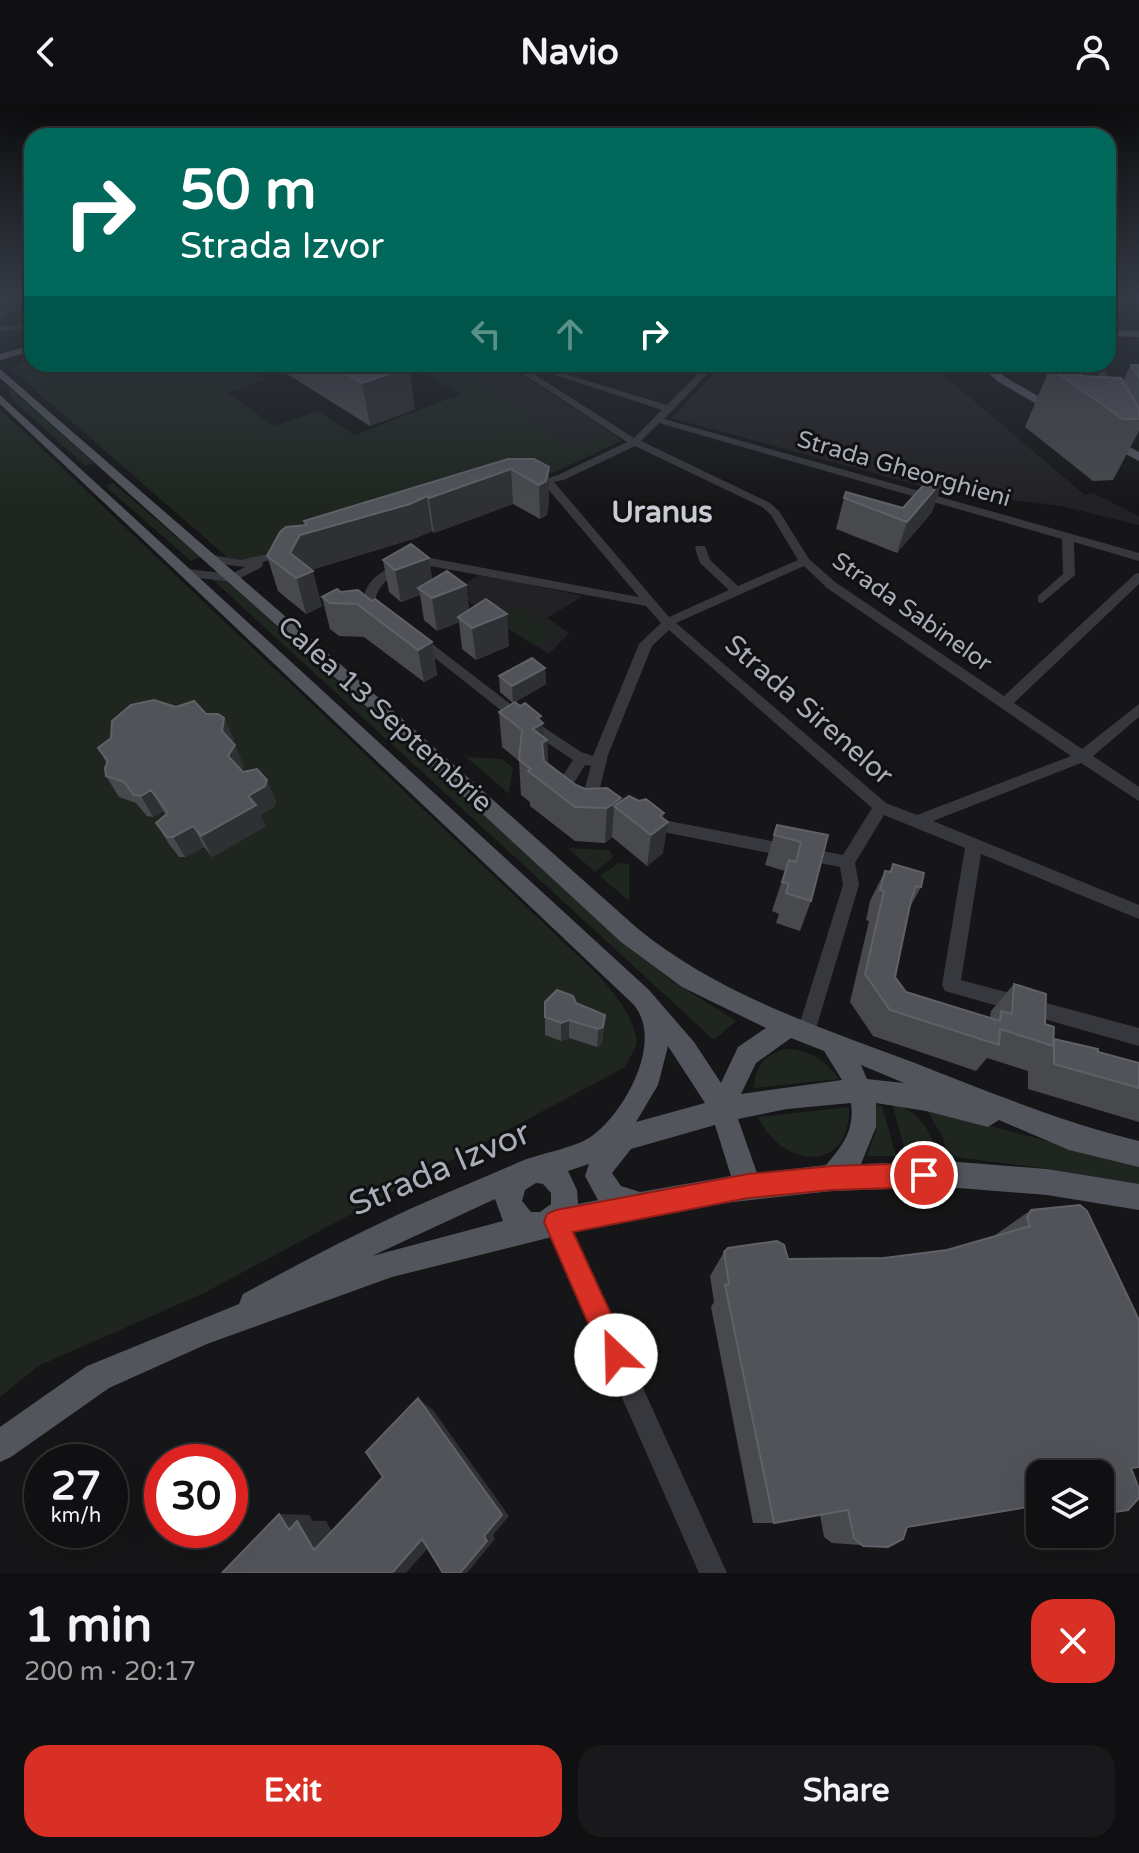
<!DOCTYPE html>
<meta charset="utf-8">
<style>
:root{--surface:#101012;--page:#19191b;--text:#f1f3f6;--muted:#9c9d9f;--line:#303032;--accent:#d93025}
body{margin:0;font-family:"Varela Round",sans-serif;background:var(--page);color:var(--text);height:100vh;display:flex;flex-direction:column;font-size:30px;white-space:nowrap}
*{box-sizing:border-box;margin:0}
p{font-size:26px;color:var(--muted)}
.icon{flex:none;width:44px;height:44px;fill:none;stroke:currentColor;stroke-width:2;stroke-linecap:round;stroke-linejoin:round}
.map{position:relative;height:1469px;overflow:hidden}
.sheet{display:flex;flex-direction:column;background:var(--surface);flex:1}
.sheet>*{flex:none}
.top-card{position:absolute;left:24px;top:24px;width:1092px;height:244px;border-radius:24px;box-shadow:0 8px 32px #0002,0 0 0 2px var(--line);background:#00695c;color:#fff;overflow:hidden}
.tools{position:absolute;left:1026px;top:1356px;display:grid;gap:16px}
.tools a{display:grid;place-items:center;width:88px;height:88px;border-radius:16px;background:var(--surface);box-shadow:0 8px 32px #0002,0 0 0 2px var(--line);font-size:40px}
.speed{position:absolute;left:24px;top:1340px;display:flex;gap:16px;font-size:40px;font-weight:700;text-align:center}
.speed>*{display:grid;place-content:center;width:104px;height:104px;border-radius:50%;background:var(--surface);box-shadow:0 8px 32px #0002,0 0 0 2px var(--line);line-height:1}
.speed small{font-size:20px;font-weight:400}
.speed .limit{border:12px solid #d22;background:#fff;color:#111}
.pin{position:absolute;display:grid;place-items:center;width:68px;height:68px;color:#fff;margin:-34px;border:4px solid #fff;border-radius:50%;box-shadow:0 2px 8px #0007}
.me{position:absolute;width:88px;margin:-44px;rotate:336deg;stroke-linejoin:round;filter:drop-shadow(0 0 6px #0008)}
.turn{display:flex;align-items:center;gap:28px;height:168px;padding:0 24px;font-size:36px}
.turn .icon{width:104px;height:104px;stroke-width:2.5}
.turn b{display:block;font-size:56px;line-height:68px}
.lanes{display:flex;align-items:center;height:76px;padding:0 24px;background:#0003;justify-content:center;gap:40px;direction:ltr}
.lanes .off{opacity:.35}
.round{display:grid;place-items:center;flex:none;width:84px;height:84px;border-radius:24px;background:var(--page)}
.overview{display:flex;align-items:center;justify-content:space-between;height:136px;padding:0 24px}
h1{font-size:48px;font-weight:700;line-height:60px}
.button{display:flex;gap:16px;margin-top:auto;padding:16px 24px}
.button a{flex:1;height:92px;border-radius:24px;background:var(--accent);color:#fff;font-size:32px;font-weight:700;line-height:92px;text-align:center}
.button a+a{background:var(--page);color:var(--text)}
header{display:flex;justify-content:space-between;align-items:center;height:104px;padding:0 24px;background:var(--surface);font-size:36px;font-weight:700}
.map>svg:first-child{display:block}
.built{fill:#222225}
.green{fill:#1e261f}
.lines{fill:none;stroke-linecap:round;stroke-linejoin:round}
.minor{fill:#37383d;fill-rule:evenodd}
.major{fill:#53555c;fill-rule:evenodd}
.tram{stroke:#4a4c52;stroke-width:2}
.wall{fill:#47494d}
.shaded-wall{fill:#2f3033}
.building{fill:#525359;stroke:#5f6168;stroke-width:2}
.route{fill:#d93025;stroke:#8d1f18;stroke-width:2}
.labels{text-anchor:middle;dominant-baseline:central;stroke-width:6;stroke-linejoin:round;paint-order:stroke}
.far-street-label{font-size:24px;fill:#a8adb8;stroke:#111113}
.street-label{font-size:28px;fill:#a8adb8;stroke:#111113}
.far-district-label{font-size:30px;font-weight:bold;fill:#c9ccd4;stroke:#111113}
.near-street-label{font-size:34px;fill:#a8adb8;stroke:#111113}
</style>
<header><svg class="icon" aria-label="back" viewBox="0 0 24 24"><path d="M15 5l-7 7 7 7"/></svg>Navio<svg class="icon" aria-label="person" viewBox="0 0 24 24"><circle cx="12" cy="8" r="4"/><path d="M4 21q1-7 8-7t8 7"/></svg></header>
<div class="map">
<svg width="1139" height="1469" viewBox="0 0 1139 1469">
<rect width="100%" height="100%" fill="#161618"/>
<path class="built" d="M 724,260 L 930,260 L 1085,391 L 1093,389 L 1139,412 L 1139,421 L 1061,402 L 1012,396 L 939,380 L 932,385 L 671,314 Z
M 511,264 L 615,331 L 574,345 L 492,288 L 481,272 Z
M 481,470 L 583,492 L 547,514 L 569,529 L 549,550 L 452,487 Z"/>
<path class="green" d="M 32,250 L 32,260 L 245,260 L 268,275 L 227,289 L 274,322 L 318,307 L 354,331 L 461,290 L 418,266 L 417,260 L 505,260 L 511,264 L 481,272 L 492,288 L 574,345 L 615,331 L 621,337 L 555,368 L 478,382 L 244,457 L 228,454 L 11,265 L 20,259 L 24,252 Z
M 11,285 L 94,359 L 85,362 L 12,295 L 9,286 Z
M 0,305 L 593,866 C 613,887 634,910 637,940 L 625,963 L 204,1189 L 38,1262 L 0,1293 Z
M 113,379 L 200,453 L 191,457 L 105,382 Z
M 222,473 L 638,850 L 671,876 L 736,917 L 714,936 L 213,476 Z
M 518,504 L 558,528 L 536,542 L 496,517 Z
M 466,653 L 502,655 L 513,664 L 509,690 Z
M 568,744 L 610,746 L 613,754 L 595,768 Z
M 619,759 L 629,760 L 629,797 L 600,772 Z
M 786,945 C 810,946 825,955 839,975 L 754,984 C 754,962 766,950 786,945 Z
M 892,999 C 918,1006 932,1027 937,1052 L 906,1051 Z
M 876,1000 L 882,1002 L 896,1052 L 867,1052 L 876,1027 Z
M 849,1003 C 851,1071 781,1064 758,1013 Z
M 926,1005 L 1139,1061 L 1139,1083 L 1050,1065 L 948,1052 L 943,1034 Z"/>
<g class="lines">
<path class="minor" d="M 0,194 L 32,196 L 32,200 L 23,199 L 0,214 L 0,208 L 14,199 L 0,197 Z
M 32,220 L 32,224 L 0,227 L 0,223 Z
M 508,260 L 518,260 L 634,334 L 662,306 L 555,271 L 555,267 L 667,301 L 708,260 L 717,260 L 664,315 L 1139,449 L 1139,457 L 1074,438 L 1075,471 L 1042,499 L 1038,498 L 1038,492 L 1063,470 L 1062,435 L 659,319 L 641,337 L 770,399 L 779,407 L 809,455 L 835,478 L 1004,592 L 1135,470 L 1139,469 L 1139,480 L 1014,599 L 1082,645 L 1139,600 L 1139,613 L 1093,652 L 1139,683 L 1139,697 L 1081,659 L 933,717 L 1139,801 L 1139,815 L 981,750 L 961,876 L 1139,924 L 1139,942 L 945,887 L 942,881 L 965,744 L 884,711 L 855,759 L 859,781 L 815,928 L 813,934 L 806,937 L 799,934 L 797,928 L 843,781 L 840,763 L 648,725 L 640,719 L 648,713 L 843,751 L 872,704 L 669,526 L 652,542 L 608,651 L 595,704 L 587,710 L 582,708 L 579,704 L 591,662 L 585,661 L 572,682 L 578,693 L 575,697 L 565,697 L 556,682 L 573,656 L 512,615 L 411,535 L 417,531 L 422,532 L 522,609 L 581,648 L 593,652 L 639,540 L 661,519 L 646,502 L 425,461 C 404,463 380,474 375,496 L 387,505 L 387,511 L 379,511 L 365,500 C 359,471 402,456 425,453 L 639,493 L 544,380 L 536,378 L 558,371 L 627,338 ZM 635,342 L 762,403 L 771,411 L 798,456 L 738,482 L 710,456 L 705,442 L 697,442 L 695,444 L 700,459 L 729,486 L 669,513 L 554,378 L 566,375 ZM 804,462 L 827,484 L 1071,652 L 917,711 L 886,699 L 676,519 Z
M 1069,260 L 1077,260 L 1092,287 L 1090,289 L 1084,289 Z
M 1092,260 L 1100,260 L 1118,289 L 1116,291 L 1110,291 Z
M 288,445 L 294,448 L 292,450 L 263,458 L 262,463 L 233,478 L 188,473 L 182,469 L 188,465 L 231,470 L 245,463 L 212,459 L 206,455 L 212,451 L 241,456 Z
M 555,1105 L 563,1108 L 727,1469 L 699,1469 L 544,1116 L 547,1108 Z"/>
<path class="major" d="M 1108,226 L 1139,227 L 1139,233 L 1108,232 Z
M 32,241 L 32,247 L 0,256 L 0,250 Z
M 979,260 L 991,260 L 1005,273 L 1064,307 L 1054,310 L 997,277 Z
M 0,265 L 354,572 L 637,824 C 719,891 817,922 915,959 C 989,988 1062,1018 1139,1037 L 1139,1063 L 1069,1046 L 999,1016 L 988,1023 L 926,1007 L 876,999 L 876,1023 L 861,1060 L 946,1057 L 1047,1065 L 1139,1080 L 1139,1106 L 1047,1091 L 946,1083 L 832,1087 L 716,1100 L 556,1132 L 392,1173 L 207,1240 L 109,1284 L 11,1353 L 0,1358 L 0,1323 L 87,1262 L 239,1200 L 243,1190 C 293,1163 343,1136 395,1112 C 435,1093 477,1077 517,1059 C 538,1049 574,1045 592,1032 C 625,1008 665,936 633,900 L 0,300 L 0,291 L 649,886 L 694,938 L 721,979 L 738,943 L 766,924 L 682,883 L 621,838 L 342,580 L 0,274 ZM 791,934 L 824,947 L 842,976 L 741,990 L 756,959 ZM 668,942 L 705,999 L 636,1018 L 658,981 ZM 861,961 L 904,979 L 867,975 ZM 851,999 C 855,1026 842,1043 826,1061 L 757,1069 L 738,1015 L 787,1005 ZM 715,1021 L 731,1072 L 640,1088 L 621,1082 L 612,1069 L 631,1045 ZM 589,1060 L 585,1072 L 598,1096 L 578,1100 L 577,1086 L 568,1067 ZM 536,1079 L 543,1080 L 551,1089 L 551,1100 L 540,1108 L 531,1108 L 522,1097 L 525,1086 ZM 495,1095 L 503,1117 L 372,1152 Z
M 1107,331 L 1139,348 L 1139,357 L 1103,338 L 1103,332 Z"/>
<path class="tram" d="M 1108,227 L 1139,228"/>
</g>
<path class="wall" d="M 1108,194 L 1125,194 L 1116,215 L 1108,214 Z
M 271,260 L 404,260 L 415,305 L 370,322 Z
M 1131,261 L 1139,261 L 1139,327 L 1113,376 L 1093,377 L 1025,323 L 1050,264 L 1083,272 L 1123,277 Z
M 508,355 L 549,363 L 549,397 L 547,411 L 540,415 L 513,400 L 434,429 L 432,427 L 416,434 L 311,466 L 322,502 L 306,510 L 278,487 L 267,452 L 305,421 L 304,417 Z
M 943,376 L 932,408 L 897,449 L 836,425 L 844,394 L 903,404 Z
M 429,454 L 432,476 L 466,481 L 469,506 L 509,542 L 476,556 L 462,545 L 459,518 L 437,527 L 424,516 L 420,491 L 401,498 L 389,488 L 383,456 Z
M 341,488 L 432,538 L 437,571 L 424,578 L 364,533 L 339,532 L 330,525 L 322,493 Z
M 545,564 L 546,580 L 515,598 L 541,618 L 544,634 L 547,636 L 548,660 L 576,681 L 585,685 L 621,694 L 620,698 L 663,715 L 663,749 L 647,762 L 612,733 L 605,739 L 575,737 L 530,702 L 530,698 L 521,691 L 519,657 L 502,643 L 499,608 L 513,599 L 500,588 L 499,572 Z
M 176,603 L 224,614 L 234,636 L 233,639 L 244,662 L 241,666 L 276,697 L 274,703 L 260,711 L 266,722 L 212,753 L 204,743 L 185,753 L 179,753 L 169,740 L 156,719 L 166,711 L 163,707 L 153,713 L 147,712 L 136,699 L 119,693 L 106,672 L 107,660 L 98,644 Z
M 777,721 L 828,731 L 811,797 L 800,827 L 776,819 L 779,810 L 772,807 L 785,767 L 765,761 Z
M 893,760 L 921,783 L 909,805 L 895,873 L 906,888 L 990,914 L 991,907 L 1014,880 L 1045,920 L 1054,935 L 1139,959 L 1139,1018 L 1028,985 L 1028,967 L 987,954 L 976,967 L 873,932 L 850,898 L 869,817 L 866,816 L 870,797 L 885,767 L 889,768 Z
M 576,899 L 605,911 L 602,940 L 597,943 L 569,934 L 561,937 L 545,931 L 545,913 Z
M 1031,1106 L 1131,1364 L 1115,1408 L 1100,1408 L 1100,1404 L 1113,1404 L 1100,1404 L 1100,1370 L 907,1423 L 888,1443 L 832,1439 L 824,1433 L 820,1411 L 774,1419 L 753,1419 L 711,1203 L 714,1198 L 710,1172 L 724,1148 L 788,1155 L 884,1154 L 947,1146 L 991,1134 Z"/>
<path class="shaded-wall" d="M 409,263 L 415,305 L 370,322 L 362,279 Z
M 549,363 L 549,397 L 547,411 L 540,415 L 539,381 Z
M 511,365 L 513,400 L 434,429 L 429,394 Z
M 943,376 L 932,408 L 897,449 L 907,418 Z
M 427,392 L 432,427 L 416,434 L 310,466 L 313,467 L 322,502 L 306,510 L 290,449 L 300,431 Z
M 429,454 L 434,486 L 418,484 L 420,491 L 401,498 L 395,466 Z
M 466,481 L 470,513 L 458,513 L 459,518 L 437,527 L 432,494 Z
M 507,510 L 509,542 L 476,556 L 472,524 Z
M 432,538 L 437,571 L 424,578 L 418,546 Z
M 545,564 L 546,580 L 513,599 L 512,582 Z
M 541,612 L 541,620 L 543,619 L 544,638 L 547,636 L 548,671 L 533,625 L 537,614 Z
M 224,614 L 234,636 L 232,645 L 235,641 L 244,662 L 238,673 L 228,652 L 222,627 Z
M 267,676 L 276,697 L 274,703 L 260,711 L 266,722 L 212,753 L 201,732 Z
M 151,686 L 163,707 L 153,713 L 141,692 Z
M 621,694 L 620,707 L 614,702 L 612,733 L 605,739 L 607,704 Z
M 664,709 L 662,723 L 668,718 L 663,749 L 647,762 L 651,731 L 660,712 Z
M 193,722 L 204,743 L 185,753 L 173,733 Z
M 605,911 L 602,940 L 597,943 L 598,925 Z
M 569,916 L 569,934 L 561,937 L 561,919 Z
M 418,1294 L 433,1306 L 509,1412 L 493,1431 L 495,1435 L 467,1469 L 460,1469 L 484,1432 Z
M 279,1410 L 309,1411 L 313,1417 L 326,1417 L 341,1443 L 314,1446 L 289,1426 Z
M 437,1434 L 406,1469 L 392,1469 L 422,1435 Z"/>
<path class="building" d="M 330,260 L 404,260 L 409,263 L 362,279 Z
M 1131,261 L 1139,261 L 1139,274 Z
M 1069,262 L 1083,272 L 1121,274 L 1139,304 L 1139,315 L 1123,315 L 1050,264 Z
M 508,355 L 534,355 L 549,363 L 546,377 L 539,381 L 511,365 L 429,394 L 427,392 L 410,400 L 300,431 L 290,449 L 313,467 L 296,474 L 267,452 L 280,428 L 286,423 L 307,421 L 304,417 Z
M 930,374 L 943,376 L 907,418 L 844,394 L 846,388 L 903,404 Z
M 411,440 L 429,454 L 395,466 L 383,456 Z
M 447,467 L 466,481 L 432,494 L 418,484 Z
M 337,485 L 341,488 L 358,486 L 372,497 L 375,495 L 432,538 L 418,546 L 357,500 L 330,499 L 322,493 Z
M 486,495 L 507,510 L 472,524 L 458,513 Z
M 532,554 L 545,564 L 512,582 L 499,572 Z
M 154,596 L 176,603 L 194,597 L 206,610 L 218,610 L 224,614 L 222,627 L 235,641 L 228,652 L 243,668 L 257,665 L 267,676 L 265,682 L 248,692 L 256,701 L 201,732 L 193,722 L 173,733 L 167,733 L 156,719 L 168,709 L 151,686 L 141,692 L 134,691 L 124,678 L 106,672 L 105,664 L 108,657 L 98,644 L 111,634 L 112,617 L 131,601 Z
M 515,598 L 520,602 L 525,599 L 541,612 L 537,614 L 543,619 L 533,625 L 547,636 L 542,639 L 544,657 L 576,681 L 585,685 L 607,684 L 621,694 L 607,704 L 575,703 L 528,667 L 531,665 L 519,656 L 522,626 L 499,608 Z
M 629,692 L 639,697 L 646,695 L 664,709 L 660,712 L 668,718 L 651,731 L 614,702 Z
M 777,721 L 828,731 L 811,797 L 786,789 L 789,780 L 782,778 L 789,756 L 796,758 L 801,738 L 774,731 Z
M 893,760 L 924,769 L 921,783 L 916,782 L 911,796 L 895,873 L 906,888 L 1000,917 L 1001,907 L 1012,910 L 1014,880 L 1046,890 L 1045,920 L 1054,923 L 1053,942 L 1000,925 L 999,941 L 890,906 L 865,870 L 884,787 L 880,786 L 885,767 L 891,768 Z
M 557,886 L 573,892 L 576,899 L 605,911 L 603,923 L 598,925 L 569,916 L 561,919 L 545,913 L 545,898 Z
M 1054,935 L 1098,945 L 1098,948 L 1139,959 L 1139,984 L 1054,960 Z
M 1080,1101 L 1087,1107 L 1139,1216 L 1139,1363 L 1131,1364 L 1139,1385 L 1139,1394 L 1128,1406 L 1115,1408 L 1113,1404 L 1101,1404 L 1100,1403 L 1100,1370 L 1040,1370 L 1040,1401 L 907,1423 L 903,1435 L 888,1443 L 863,1442 L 854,1434 L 848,1406 L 774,1419 L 725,1181 L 729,1180 L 724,1148 L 728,1144 L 777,1137 L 784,1141 L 788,1155 L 884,1154 L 947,1146 L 1030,1122 L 1027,1114 L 1031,1106 Z
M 418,1294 L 502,1411 L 484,1432 L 487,1437 L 460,1469 L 443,1469 L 422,1435 L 392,1469 L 222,1469 L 279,1410 L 289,1426 L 297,1417 L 314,1446 L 383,1373 L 366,1348 Z"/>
<linearGradient id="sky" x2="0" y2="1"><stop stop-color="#0c0c0d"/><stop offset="0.48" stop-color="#363c48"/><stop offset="1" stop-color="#363c48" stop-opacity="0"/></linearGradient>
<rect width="1139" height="400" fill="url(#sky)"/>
<path class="route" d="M 924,1059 L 933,1062 L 936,1071 L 933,1079 L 924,1083 L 832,1086 L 748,1094 L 573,1128 L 630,1251 L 626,1260 L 616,1264 L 606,1260 L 544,1118 L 547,1110 L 556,1106 L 748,1070 L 832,1062 Z"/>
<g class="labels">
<g class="far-street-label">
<text transform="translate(904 365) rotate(16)">Strada Gheorghieni</text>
<text transform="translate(912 508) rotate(35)">Strada Sabinelor</text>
</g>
<g class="street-label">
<text transform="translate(809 606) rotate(41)">Strada Sirenelor</text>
<text transform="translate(385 610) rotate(42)">Calea 13 Septembrie</text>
</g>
<g class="far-district-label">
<text x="662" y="408">Uranus</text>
</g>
<g class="near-street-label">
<text transform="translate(440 1065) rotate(-23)">Strada Izvor</text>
</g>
</g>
</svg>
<div class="tools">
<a><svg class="icon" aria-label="layers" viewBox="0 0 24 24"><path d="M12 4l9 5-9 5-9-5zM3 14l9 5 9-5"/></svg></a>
</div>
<div class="speed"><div>27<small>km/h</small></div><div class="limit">30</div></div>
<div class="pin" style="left:924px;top:1071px;background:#d93025"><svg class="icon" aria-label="arrive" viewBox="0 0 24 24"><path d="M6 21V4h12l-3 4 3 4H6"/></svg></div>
<svg class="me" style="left:616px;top:1251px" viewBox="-20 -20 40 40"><circle r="19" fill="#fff"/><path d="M0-13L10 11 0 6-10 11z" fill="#d93025"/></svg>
<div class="top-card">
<div class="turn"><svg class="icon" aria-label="right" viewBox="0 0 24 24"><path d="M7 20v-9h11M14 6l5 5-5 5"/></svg><div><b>50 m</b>Strada Izvor</div></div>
<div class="lanes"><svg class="icon off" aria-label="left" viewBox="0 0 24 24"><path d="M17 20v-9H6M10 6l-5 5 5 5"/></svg><svg class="icon off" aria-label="ahead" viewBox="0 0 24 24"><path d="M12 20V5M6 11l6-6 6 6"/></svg><svg class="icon" aria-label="right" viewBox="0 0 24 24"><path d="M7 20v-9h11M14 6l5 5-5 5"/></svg></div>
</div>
</div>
<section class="sheet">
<div class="overview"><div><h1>1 min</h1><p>200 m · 20:17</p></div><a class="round" style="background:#d93025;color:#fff"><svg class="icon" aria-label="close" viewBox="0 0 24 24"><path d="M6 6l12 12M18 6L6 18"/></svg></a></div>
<div class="button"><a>Exit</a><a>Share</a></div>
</section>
